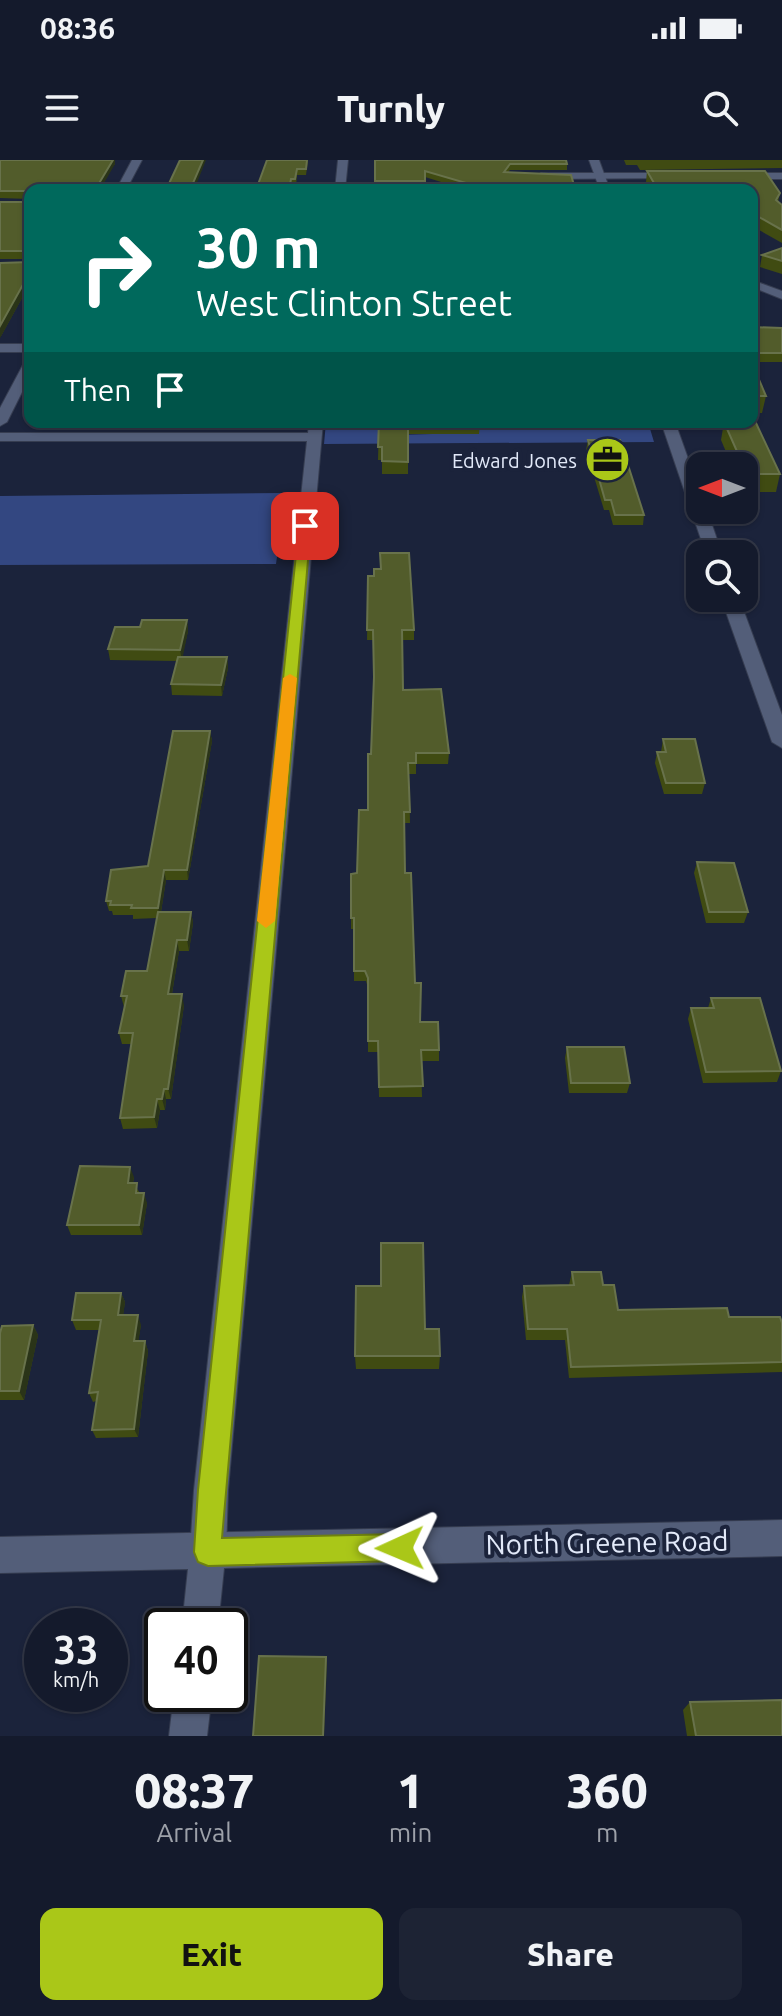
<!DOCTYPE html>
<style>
:root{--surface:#141a2c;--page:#1d2334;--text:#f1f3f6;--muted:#9da1a9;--line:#333848;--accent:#aac718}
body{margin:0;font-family:Ubuntu,sans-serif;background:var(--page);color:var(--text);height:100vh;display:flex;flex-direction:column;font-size:30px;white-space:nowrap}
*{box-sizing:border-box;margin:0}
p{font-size:26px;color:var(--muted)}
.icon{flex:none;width:44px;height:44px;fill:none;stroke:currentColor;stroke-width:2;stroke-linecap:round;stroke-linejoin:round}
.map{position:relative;height:1576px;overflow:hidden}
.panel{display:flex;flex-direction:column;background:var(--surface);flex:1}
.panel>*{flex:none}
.banner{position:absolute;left:24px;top:24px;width:734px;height:244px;border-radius:16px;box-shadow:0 2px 6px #0004,0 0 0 2px var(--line);background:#00695c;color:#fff;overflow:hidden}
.needle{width:52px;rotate:270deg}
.controls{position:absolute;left:686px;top:292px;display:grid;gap:16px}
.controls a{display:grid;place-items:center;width:72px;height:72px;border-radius:16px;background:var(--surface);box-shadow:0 2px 6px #0004,0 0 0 2px var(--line);font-size:40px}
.speed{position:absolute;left:24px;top:1448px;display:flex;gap:16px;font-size:40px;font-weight:700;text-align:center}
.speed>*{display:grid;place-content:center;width:104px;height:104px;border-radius:50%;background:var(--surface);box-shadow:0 2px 6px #0004,0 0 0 2px var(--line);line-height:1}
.speed small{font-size:20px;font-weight:400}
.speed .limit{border:4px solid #111;border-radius:12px;background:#fff;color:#111}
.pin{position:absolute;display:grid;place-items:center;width:68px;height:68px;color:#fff;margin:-34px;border-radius:16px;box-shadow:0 4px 12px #0006}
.me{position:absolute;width:88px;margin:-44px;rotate:269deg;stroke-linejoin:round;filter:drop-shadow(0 0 6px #0008)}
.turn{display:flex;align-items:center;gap:28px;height:168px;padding:0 40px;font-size:36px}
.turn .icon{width:104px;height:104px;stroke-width:2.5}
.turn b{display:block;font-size:56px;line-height:68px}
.then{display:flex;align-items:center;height:76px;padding:0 40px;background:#0003;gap:16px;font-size:30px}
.eta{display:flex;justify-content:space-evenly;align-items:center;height:136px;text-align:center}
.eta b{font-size:48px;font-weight:800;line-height:56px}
.cta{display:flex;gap:16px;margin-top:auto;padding:16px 40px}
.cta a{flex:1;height:92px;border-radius:16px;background:var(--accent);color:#111;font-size:32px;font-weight:800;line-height:92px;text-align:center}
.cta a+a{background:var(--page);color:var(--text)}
.status{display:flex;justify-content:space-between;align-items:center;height:56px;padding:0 40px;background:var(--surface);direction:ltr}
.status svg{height:22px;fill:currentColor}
header{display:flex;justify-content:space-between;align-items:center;height:104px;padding:0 40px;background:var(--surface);font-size:36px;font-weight:800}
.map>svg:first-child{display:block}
.green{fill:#334781}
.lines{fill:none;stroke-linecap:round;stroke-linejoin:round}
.minor-casing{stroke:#363d51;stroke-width:2}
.tertiary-casing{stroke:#363d51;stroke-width:2}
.minor{fill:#535e79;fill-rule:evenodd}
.tertiary{fill:#535e79;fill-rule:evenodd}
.wall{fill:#404b12}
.shaded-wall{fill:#2a3418}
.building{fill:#525c2b;stroke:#68724b;stroke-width:2}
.route{fill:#aac718;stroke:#6e8110;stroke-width:2}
.slow{fill:#f59e0b}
.labels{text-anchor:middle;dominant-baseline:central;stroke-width:8;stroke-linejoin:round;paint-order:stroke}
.far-poi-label{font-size:20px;fill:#e2e9f9;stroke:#1b233b;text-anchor:end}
.near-street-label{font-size:28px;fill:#e2e9f9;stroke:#1b233b}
</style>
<div class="status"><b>08:36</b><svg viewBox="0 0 49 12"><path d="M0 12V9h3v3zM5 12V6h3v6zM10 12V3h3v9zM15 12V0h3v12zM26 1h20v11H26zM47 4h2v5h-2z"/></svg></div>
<header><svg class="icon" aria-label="menu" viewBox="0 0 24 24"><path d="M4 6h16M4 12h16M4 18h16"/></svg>Turnly<svg class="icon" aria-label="search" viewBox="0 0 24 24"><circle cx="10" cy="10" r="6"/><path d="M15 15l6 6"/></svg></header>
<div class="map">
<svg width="782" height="1576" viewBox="0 0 782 1576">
<rect width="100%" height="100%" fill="#1b233b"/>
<path class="green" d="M 326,262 L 366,262 L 393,267 L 396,275 L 432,274 L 434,271 L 462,262 L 648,262 L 654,282 L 324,284 Z
M 286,333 L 276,404 L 0,405 L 0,336 Z"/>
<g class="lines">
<defs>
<path id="minor" d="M 132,0 L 142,0 L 126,30 L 116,30 Z
M 338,0 L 348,0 L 345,30 L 335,30 Z
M 680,13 L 683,18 L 541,19 L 536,16 L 541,13 Z
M 782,13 L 782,19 L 737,19 L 732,16 L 737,13 Z
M 752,120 L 782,131 L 782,139 L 752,127 Z
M 0,184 L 30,184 L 30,192 L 0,192 Z
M 30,199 L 30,216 L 7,262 L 0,266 L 0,248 L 24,203 Z
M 309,262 L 323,262 L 228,1330 L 226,1392 L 221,1405 L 208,1410 L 195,1405 L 190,1392 L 194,1330 L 307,281 L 0,281 L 0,273 L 308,273 Z"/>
<path id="tertiary" d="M 589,0 L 599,0 L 610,30 L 600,30 Z
M 661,262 L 675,262 L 700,332 L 700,350 L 707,350 L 722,394 L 706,394 Z
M 721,438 L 739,438 L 782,555 L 782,588 L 772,582 Z
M 782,1360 L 782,1396 L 224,1408 L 218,1466 L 182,1466 L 188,1409 L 0,1413 L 0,1377 Z
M 174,1534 L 212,1534 L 207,1576 L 169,1576 Z"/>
</defs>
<use href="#minor" class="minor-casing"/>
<use href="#tertiary" class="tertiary-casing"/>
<use href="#minor" class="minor"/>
<use href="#tertiary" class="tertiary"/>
</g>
<path class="wall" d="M 0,0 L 115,0 L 115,4 L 30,99 L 0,99 L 0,42 L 29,42 L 29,39 L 0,38 Z
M 308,0 L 306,15 L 297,15 L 296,26 L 256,30 Z
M 375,0 L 567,4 L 567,10 L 510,10 L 508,12 L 574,25 L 574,30 L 467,30 L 425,17 L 425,27 L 375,27 Z
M 624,0 L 782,0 L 782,8 L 640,10 L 637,5 L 626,5 Z
M 647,11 L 765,11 L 780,33 L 778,42 L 782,45 L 782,83 L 752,66 L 752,30 L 650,30 L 646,22 Z
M 782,88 L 782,114 L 760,107 L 762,95 Z
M 30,102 L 30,129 L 27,129 L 0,178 Z
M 752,167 L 782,168 L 782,202 L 755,202 L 752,197 Z
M 752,215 L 766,236 L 762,253 L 752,253 Z
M 379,262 L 480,262 L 479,274 L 408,274 L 408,314 L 382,314 L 382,300 L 378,300 Z
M 724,262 L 780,314 L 776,332 L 744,332 L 744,306 L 732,306 L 721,280 Z
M 588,280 L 644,355 L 643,365 L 613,365 L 609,350 L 604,350 L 586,290 Z
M 368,416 L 414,470 L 414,480 L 402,480 L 403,530 L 449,593 L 448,604 L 416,604 L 416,614 L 409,614 L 410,663 L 404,663 L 405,713 L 415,823 L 420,862 L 439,890 L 439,901 L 421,901 L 422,937 L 379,937 L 378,892 L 368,892 L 368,828 L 366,821 L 354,821 L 354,769 L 351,769 L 351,758 L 357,713 L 368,650 L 374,520 L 373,480 L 367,480 Z
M 187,460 L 188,471 L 182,497 L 227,497 L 228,508 L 222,536 L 172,535 L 171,524 L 177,501 L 110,500 L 108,489 L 140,467 Z
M 210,571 L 212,581 L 188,720 L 166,720 L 161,752 L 191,752 L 193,763 L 189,791 L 179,791 L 172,834 L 184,845 L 171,939 L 166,939 L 165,950 L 160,950 L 157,968 L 123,969 L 120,958 L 132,884 L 122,884 L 119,873 L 124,847 L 121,836 L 147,811 L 157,758 L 133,759 L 133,755 L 113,755 L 112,751 L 109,751 L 106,741 L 148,706 Z
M 663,579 L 705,623 L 702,634 L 664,634 L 655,603 L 657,592 L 661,592 Z
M 697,702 L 748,752 L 744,763 L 706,763 L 694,713 Z
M 711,838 L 781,911 L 777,922 L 703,923 L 688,859 L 691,848 L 708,848 Z
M 567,887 L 630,923 L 627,933 L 569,933 L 565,898 Z
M 134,1017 L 133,1023 L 147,1043 L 142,1075 L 71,1075 L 67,1065 Z
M 572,1112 L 603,1125 L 618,1150 L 782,1163 L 782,1212 L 569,1218 L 565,1180 L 526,1180 L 522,1137 L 524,1126 L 569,1125 Z
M 121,1133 L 125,1142 L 123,1155 L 141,1165 L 138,1181 L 145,1181 L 148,1191 L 138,1277 L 96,1278 L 92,1270 L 96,1241 L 93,1242 L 89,1233 L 99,1170 L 76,1170 L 72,1160 Z
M 33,1165 L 38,1175 L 24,1240 L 0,1240 L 0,1173 Z
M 355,1196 L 440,1196 L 439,1209 L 356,1209 Z
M 690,1542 L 782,1576 L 687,1576 L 683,1550 Z"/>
<path class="shaded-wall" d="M 110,0 L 115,0 L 115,4 L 100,30 L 95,30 Z
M 203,0 L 206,0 L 194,30 L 193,23 Z
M 25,121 L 27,129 L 0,178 L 0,166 Z
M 187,460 L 188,471 L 182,501 L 180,490 Z
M 227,497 L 228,508 L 222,536 L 221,525 Z
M 210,571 L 212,581 L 188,720 L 187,710 Z
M 164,710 L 166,720 L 160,758 L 158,748 Z
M 191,752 L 193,763 L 189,791 L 187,780 Z
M 177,780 L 179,791 L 170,845 L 168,834 Z
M 182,834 L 184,845 L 171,939 L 168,929 Z
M 164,929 L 166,939 L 165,950 L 162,939 Z
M 157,939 L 160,950 L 157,968 L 154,957 Z
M 130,1007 L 134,1017 L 131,1033 L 128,1023 Z
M 144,1033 L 147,1043 L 142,1075 L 139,1065 Z
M 121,1133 L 125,1142 L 122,1165 L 118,1155 Z
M 138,1155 L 141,1165 L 137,1191 L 134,1181 Z
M 33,1165 L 38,1175 L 24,1240 L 19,1231 Z
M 145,1181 L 148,1191 L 138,1277 L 134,1269 Z
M 326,1497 L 327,1503 L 324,1576 L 323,1576 Z"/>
<path class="building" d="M 0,0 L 113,0 L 95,30 L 30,30 L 30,31 L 0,31 Z
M 180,0 L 203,0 L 193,23 L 214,24 L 211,30 L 166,30 Z
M 267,0 L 307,0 L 306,9 L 297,9 L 295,19 L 291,19 L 289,30 L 256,30 Z
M 375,0 L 566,0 L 567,4 L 510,4 L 504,12 L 571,15 L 574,25 L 572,25 L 573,30 L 490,30 L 425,11 L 425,21 L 375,21 Z
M 647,11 L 765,11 L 780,33 L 776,40 L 782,45 L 782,70 L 752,53 L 752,30 L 658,30 Z
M 30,35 L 30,99 L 28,91 L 0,91 L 0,42 L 29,42 Z
M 782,88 L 782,101 L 762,95 Z
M 30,102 L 30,121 L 25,121 L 0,166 L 0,103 Z
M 752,167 L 782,168 L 782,193 L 757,193 L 752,184 Z
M 752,215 L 757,215 L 766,236 L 752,236 Z
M 379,262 L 408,262 L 408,302 L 382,301 L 382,287 L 378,287 Z
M 724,262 L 756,263 L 780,314 L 747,314 Z
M 588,280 L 620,280 L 644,355 L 615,355 L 611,340 L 605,340 Z
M 380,393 L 409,393 L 414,470 L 402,470 L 403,530 L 441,529 L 449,593 L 416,593 L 416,603 L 408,603 L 410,652 L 404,652 L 405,713 L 411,713 L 415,823 L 421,823 L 420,862 L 438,862 L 439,890 L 421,890 L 423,926 L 379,927 L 378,881 L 368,881 L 368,818 L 365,811 L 354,811 L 354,758 L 351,758 L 351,714 L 357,713 L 359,650 L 368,650 L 368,594 L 371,594 L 374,517 L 373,470 L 367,470 L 368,416 L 374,416 L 374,409 L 381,409 Z
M 142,460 L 187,460 L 180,490 L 108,489 L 115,467 L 140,467 Z
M 178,497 L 227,497 L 221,525 L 171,524 Z
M 173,571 L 210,571 L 187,710 L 164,710 L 158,748 L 131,748 L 132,745 L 110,745 L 111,741 L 106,741 L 111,710 L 148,706 Z
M 663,579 L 695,579 L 705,623 L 666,623 L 657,592 L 666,592 Z
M 697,702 L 734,703 L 748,752 L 709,752 Z
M 158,752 L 191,752 L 187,780 L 177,780 L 168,834 L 182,834 L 168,929 L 164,929 L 162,939 L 157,939 L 154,957 L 120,958 L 133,873 L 119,873 L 127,836 L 121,836 L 126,811 L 147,811 Z
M 711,838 L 760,838 L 781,911 L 706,912 L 691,848 L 714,848 Z
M 567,887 L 624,887 L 630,923 L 571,923 Z
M 80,1006 L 130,1007 L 128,1023 L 137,1023 L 136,1033 L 144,1033 L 139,1065 L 67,1065 Z
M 381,1083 L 423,1083 L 425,1169 L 439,1169 L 440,1196 L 355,1196 L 356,1126 L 381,1126 Z
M 572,1112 L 601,1112 L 603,1125 L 614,1125 L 618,1150 L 727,1148 L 729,1157 L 780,1157 L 782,1163 L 782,1202 L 571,1207 L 567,1169 L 528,1169 L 524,1126 L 574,1125 Z
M 76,1133 L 121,1133 L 118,1155 L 138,1155 L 134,1181 L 145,1181 L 134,1269 L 92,1270 L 98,1232 L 89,1233 L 101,1160 L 72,1160 Z
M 33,1165 L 19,1231 L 0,1231 L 0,1173 L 2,1166 Z
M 259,1496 L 326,1497 L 323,1576 L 253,1576 Z
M 782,1540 L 782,1576 L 696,1576 L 690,1542 Z"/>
<path class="route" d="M 305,362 L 311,366 L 222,1378 L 400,1374 L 409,1378 L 413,1388 L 409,1397 L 400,1401 L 208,1406 L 198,1402 L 194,1392 L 198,1330 L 299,366 Z"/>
<path class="slow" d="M 290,514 L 297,518 L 275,761 L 266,768 L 257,761 L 283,518 Z"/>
<defs>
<symbol id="office-disc" viewBox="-11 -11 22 22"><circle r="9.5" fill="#aac718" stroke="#1b233b"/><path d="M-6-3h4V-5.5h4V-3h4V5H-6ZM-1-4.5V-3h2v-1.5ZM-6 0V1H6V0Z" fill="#111"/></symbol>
</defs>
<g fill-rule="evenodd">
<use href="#office-disc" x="582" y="274" width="51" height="51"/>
</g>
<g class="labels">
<g class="far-poi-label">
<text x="577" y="300">Edward Jones</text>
</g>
<g class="near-street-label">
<text transform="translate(607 1382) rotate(-1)">North Greene Road</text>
</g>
</g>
</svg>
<div class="controls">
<a><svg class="needle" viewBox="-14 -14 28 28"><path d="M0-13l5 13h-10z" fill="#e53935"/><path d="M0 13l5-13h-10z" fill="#9da1a9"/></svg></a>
<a><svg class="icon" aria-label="search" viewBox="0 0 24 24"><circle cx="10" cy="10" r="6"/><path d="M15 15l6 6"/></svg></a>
</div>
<div class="speed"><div>33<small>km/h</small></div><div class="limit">40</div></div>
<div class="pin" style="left:305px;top:366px;background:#d93025"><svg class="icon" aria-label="arrive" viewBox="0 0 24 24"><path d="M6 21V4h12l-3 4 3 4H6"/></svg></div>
<svg class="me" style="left:400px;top:1388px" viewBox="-20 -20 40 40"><path d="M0-17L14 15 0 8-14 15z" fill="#aac718" stroke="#fff" stroke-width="4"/></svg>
<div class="banner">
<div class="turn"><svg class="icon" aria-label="right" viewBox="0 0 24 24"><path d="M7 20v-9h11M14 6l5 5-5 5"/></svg><div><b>30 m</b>West Clinton Street</div></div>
<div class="then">Then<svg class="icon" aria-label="arrive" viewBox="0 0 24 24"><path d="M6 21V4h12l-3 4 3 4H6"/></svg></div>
</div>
</div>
<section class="panel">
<div class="eta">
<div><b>08:37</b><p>Arrival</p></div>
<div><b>1</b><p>min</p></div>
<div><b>360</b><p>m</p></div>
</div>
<div class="cta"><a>Exit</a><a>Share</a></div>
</section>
